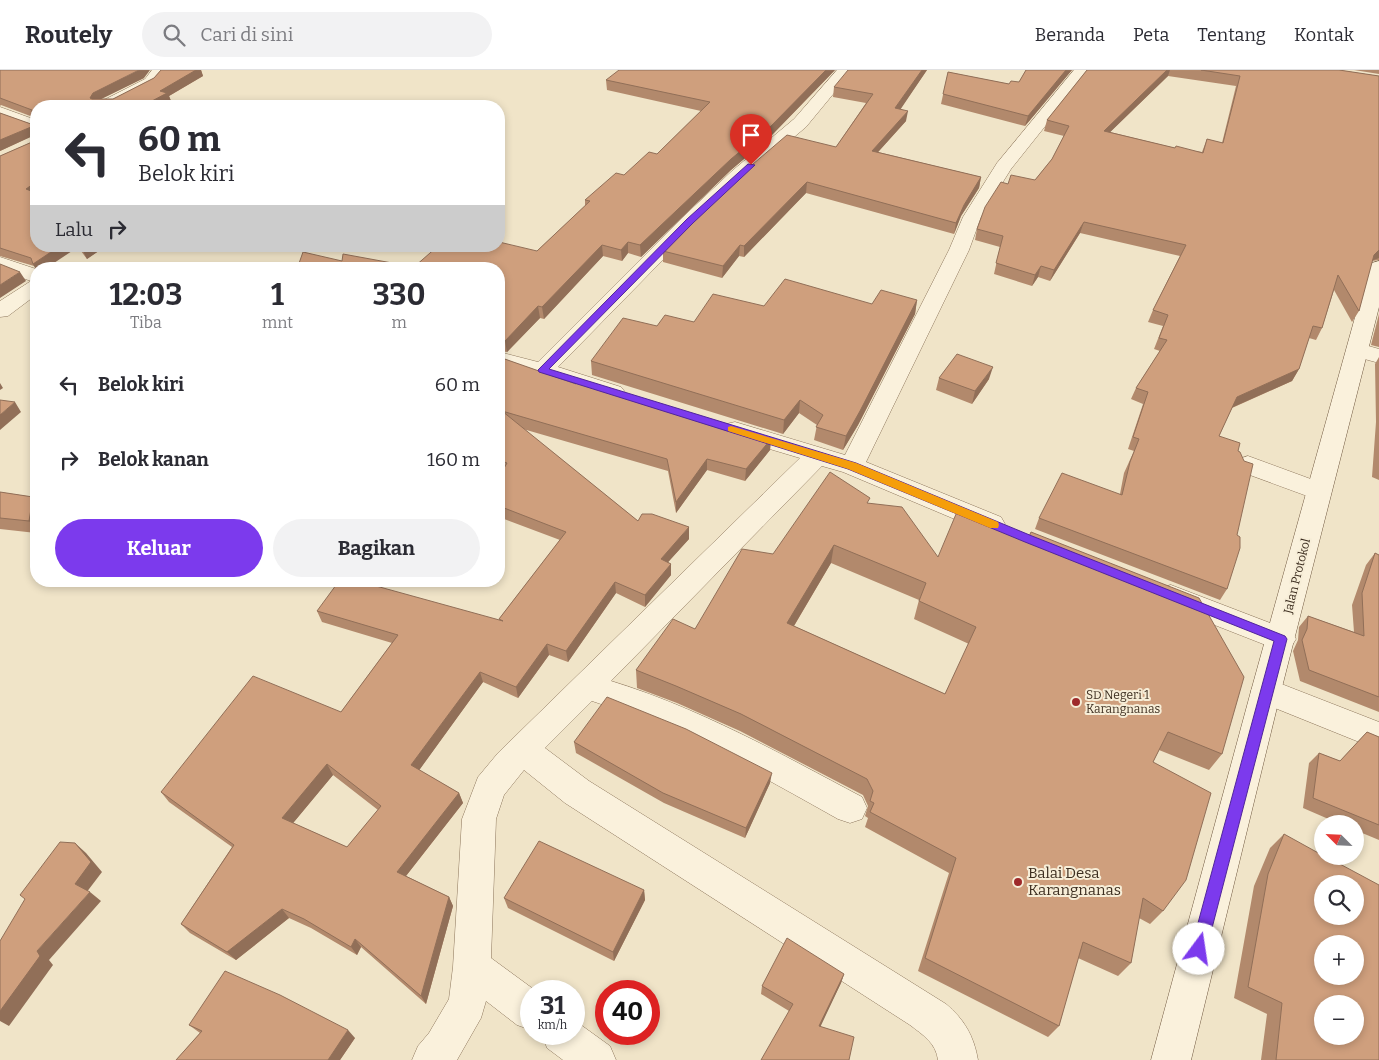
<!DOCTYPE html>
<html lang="id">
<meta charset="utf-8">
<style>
:root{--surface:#fff;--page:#f2f2f3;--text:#2b2b33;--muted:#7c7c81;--line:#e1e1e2;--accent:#7c3aed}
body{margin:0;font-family:Bitter,serif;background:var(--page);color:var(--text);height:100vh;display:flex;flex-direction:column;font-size:19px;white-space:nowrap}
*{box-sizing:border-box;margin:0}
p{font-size:16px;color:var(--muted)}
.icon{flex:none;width:28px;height:28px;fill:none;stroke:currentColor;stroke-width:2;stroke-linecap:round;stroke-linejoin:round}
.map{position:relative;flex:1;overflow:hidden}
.sheet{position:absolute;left:30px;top:192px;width:475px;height:325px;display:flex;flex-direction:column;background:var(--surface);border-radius:20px;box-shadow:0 2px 8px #0003}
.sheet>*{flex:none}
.hud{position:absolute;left:30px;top:30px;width:475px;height:152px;border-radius:20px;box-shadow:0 2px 8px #0003;background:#fff;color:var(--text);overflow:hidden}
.needle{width:32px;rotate:294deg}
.controls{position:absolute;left:1314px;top:745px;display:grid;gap:10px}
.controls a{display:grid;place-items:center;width:50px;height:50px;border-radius:50%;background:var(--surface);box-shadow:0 2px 8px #0003;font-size:25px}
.speed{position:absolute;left:520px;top:910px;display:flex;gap:10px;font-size:25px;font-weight:700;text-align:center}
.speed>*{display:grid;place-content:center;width:65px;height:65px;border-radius:50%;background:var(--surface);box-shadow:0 2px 8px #0003;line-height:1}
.speed small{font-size:12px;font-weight:400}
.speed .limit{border:8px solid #d22;background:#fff;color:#111}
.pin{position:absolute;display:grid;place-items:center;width:42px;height:42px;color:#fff;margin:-51px -21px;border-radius:50% 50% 50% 0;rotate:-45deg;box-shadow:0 0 5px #0007}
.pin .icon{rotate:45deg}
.me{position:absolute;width:55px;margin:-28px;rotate:14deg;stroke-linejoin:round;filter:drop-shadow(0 0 4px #0008)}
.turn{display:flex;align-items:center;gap:18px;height:105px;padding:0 25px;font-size:22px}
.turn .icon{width:65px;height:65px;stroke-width:2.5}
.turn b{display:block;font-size:35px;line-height:42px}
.then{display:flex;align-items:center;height:48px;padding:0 25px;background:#0003;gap:10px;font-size:19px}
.eta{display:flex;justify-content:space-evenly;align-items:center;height:85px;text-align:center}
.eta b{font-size:30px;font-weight:700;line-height:35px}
.cta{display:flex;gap:10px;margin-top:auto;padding:10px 25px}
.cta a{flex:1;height:58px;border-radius:30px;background:var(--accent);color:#fff;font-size:20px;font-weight:700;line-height:58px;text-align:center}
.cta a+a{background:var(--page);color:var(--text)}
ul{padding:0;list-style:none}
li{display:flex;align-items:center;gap:15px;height:75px;padding:0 25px}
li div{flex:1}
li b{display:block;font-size:19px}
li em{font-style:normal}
header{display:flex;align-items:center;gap:30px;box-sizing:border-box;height:70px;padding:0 25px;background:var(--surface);border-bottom:1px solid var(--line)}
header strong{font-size:24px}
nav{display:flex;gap:28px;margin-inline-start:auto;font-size:18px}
.search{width:350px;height:45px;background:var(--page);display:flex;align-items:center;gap:12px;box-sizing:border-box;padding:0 18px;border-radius:28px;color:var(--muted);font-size:19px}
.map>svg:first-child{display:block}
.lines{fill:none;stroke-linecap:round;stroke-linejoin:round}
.street-casing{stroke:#8d765c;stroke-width:1}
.secondary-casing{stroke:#6f573f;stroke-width:1}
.street{fill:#faf1dc;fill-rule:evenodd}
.secondary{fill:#faf1dc;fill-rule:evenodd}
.wall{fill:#b2896c;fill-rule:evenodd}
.shaded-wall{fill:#916f58}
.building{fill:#cf9f7d;stroke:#916f58;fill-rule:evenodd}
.route{fill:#7c3aed;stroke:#51269a}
.slow{fill:#f59e0b}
.poi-dot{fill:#9e2a2b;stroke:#f7eed8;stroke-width:2}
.labels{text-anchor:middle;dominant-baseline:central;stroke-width:4;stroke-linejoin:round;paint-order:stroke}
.street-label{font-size:12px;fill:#3d2e20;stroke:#f7eed8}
.poi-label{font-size:12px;fill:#3d2e20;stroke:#f7eed8;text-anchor:start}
.near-poi-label{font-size:15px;fill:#3d2e20;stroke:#f7eed8;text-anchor:start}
</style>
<header>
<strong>Routely</strong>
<div class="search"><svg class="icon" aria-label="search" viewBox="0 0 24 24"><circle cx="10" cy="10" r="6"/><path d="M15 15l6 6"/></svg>Cari di sini</div>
<nav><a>Beranda</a><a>Peta</a><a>Tentang</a><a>Kontak</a></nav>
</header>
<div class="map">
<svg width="1379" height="990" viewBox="0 0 1379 990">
<rect width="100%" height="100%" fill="#f0e4c8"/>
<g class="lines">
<defs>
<path id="street" d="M 152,0 L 168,0 L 157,15 L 116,36 L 96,36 L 98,33 L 145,9 Z
M 837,0 L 853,0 L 806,57 L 744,109 L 697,155 L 558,297 L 621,317 L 625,322 L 621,327 L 613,329 L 499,296 L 499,282 L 538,292 L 683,147 L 732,101 L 794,49 Z
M 1074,0 L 1090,0 L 1011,99 L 981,147 L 969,180 L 866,392 L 1001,447 L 1005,454 L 1001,461 L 992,464 L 983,461 L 843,402 L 822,396 L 611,611 C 699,638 781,684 862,727 L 867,738 L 862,749 L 850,753 L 838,749 C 758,704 679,659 592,631 L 545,678 L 589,711 L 946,934 C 964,949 974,966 978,990 L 938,990 C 936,973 923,965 910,955 L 565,733 L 524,700 L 504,725 L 496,749 L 491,888 L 536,921 L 531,921 L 531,960 L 517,955 L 486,931 L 481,948 L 457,990 L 412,990 L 418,976 L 429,963 L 449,929 L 453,897 L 462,749 L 478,707 L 498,683 L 800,388 L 726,366 L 723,360 L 726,354 L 735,352 L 845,385 L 949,180 L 963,147 L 997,93 Z
M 0,37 L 36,50 L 36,61 L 0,48 Z
M 0,187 L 36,199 L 36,225 L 8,246 L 0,247 L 0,231 L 31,211 L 0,200 Z
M 1358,273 L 1379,279 L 1379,293 L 1350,285 L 1347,280 L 1350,275 Z
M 1248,386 L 1327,415 L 1331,421 L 1327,427 L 1318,430 L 1239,401 L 1235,395 L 1239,389 Z
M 1171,515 L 1291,561 L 1296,569 L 1291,577 L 1281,581 L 1161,534 L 1157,526 L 1161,518 Z
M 1266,608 L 1379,652 L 1379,680 L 1255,630 L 1251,621 L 1255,612 Z
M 574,950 L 610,976 L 616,990 L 563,990 L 547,978 L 542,964 L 574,964 Z"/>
<path id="secondary" d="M 1379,191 L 1379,237 L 1281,621 L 1191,990 L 1151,990 L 1251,621 L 1369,197 L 1372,193 Z"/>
</defs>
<use href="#street" class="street-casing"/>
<use href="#secondary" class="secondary-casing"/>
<use href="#street" class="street"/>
<use href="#secondary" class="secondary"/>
</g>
<path class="wall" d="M 0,0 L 144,8 L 101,29 L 113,29 L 154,8 L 161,0 L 201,0 L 203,6 L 169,26 L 171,31 L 36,36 L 36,176 L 106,176 L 87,189 L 78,177 L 34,196 L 0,186 L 0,86 L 32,72 L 32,66 L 0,81 L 0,43 L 31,54 L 33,52 L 33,47 L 1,35 L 0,36 Z
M 835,0 L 770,67 L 731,100 L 641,187 L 628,183 L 622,191 L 603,186 L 544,249 L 540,248 L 507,282 L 499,281 L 499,199 L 297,199 L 342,191 L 414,197 L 537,181 L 585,136 L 585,130 L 657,84 L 701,41 L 607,20 L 606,10 Z
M 927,0 L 900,39 L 906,51 L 878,82 L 981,107 L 979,118 L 961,146 L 954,164 L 806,123 L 744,187 L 739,186 L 722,208 L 663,192 L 663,181 L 836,77 L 866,33 L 833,27 L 834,17 Z
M 1026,0 L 1072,0 L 1025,56 L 941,34 L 948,2 L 1009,14 L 1019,12 Z
M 1087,0 L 1339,0 L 1379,6 L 1379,190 L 1372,191 L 1359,241 L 1352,252 L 1334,220 L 1322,258 L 1316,270 L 1309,268 L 1299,299 L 1292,311 L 1232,338 L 1219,366 L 1238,381 L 1237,465 L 1227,519 L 1220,530 L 1035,459 L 1039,448 L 1120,424 L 1124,403 L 1134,381 L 1128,379 L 1143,334 L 1131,329 L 1136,318 L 1160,281 L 1154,279 L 1163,256 L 1148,252 L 1153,240 L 1180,186 L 1080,163 L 1050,211 L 1038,207 L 1032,216 L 994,204 L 1000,177 L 975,170 L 977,159 L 1008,114 L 1035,110 L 1052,89 L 1064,66 L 1044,61 L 1047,50 ZM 1168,6 L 1236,16 L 1222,73 L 1207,69 L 1202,82 L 1175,78 L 1110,62 Z
M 1354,0 L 1379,0 L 1379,4 Z
M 917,230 L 915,244 L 858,355 L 843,380 L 814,370 L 817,355 L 799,343 L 783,364 L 592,305 L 591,291 L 657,256 L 694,252 L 764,236 L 872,234 Z
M 1379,244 L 1379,277 L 1371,275 Z
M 499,287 L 576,314 L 771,369 L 770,380 L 745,411 L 707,400 L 676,443 L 668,401 L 523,359 L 638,451 L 689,469 L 668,492 L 671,494 L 671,505 L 645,537 L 616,523 L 568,592 L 549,585 L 518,628 L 483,612 L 419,700 L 459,723 L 463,733 L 406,806 L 449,827 L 453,836 L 426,934 L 361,877 L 357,885 L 311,858 L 289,848 L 236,890 L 190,863 L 181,854 L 232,777 L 169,732 L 161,722 L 341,642 L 392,573 L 322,552 L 317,541 L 500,550 L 499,549 L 560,470 L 499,447 L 499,407 L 502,402 L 499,401 ZM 333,705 L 378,740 L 347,777 L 293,753 Z
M 1379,287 L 1379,410 L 1372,407 L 1376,352 L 1375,294 Z
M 939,308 L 989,309 L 972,334 L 936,320 Z
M 0,422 L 33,427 L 36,432 L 36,463 L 0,459 Z
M 869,433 L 938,487 L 1222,684 L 1209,700 L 1159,680 L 1153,692 L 1163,841 L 1150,854 L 1139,848 L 1131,893 L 1118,906 L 1078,888 L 1059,956 L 1048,967 L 918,901 L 949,803 L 865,757 L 868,748 L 865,746 L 868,736 L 863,725 L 740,661 L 677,633 L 637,618 L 636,600 L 695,559 L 773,484 ZM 831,493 L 919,530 L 914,549 L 969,574 L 945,624 L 794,556 Z
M 1375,483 L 1379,485 L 1379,642 L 1300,611 L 1293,581 L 1298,570 L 1299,557 L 1308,546 L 1354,562 L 1352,535 L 1366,495 Z
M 1367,662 L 1379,667 L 1379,770 L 1355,760 L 1355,754 L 1340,754 L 1303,738 L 1309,693 L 1319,683 L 1340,691 Z
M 574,672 L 770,713 L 745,768 L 664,733 L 576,683 Z
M 1284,764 L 1379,990 L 1261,990 L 1267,944 L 1234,928 L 1254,816 L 1270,778 Z
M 644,820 L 645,830 L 614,891 L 508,838 L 504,828 Z
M 844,904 L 841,913 L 820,956 L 789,941 L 761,924 L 762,916 Z
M 189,955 L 355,968 L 340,990 L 176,990 L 200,963 Z"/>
<path class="shaded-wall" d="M 139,0 L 150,0 L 144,8 L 97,31 L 94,36 L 90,28 L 93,23 Z
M 196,0 L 201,0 L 203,6 L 169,26 L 171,31 L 162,36 L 152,31 L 160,21 Z
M 826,0 L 835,0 L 770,67 L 731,100 L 641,187 L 640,175 L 731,89 Z
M 922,0 L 927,0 L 894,49 L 895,38 Z
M 1066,0 L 1072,0 L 1025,56 L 1028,46 Z
M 1167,0 L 1170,0 L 1168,6 L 1101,71 L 1104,61 Z
M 908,41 L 906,51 L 870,91 L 872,81 Z
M 31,57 L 35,65 L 0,81 L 0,70 Z
M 981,107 L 979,118 L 961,146 L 954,164 L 956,153 L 964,135 Z
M 36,112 L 36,124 L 26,119 Z
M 807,112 L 806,123 L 744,187 L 744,176 Z
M 1084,152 L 1080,163 L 1050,211 L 1054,200 Z
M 628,172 L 628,183 L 622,191 L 621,180 Z
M 602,175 L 603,186 L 544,249 L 542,237 Z
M 740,175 L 739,186 L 722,208 L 723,196 Z
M 60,176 L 78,177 L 45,199 L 36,199 L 36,200 L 33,194 Z
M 87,176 L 106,176 L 87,189 L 82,179 Z
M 1378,180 L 1379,180 L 1379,188 L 1371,191 L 1374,185 Z
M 1041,196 L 1038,207 L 1032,216 L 1035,205 Z
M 20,202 L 26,211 L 0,228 L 0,215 Z
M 917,230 L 915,244 L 858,355 L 843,380 L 846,366 Z
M 538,236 L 540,248 L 507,282 L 505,271 Z
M 993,297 L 989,309 L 972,334 L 975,321 Z
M 1299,299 L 1292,311 L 1231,338 L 1237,327 Z
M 0,313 L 3,318 L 0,320 Z
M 800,330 L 799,343 L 783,364 L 784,350 Z
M 15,332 L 21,342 L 0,360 L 0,345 Z
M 771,369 L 770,380 L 745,411 L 746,399 Z
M 707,389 L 707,400 L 676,443 L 676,432 Z
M 33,427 L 36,432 L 36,460 L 29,451 Z
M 689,457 L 689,469 L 661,500 L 661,489 Z
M 834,475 L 831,493 L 785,571 L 787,553 Z
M 671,494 L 671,505 L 645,537 L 645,525 Z
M 615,512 L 616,523 L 568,592 L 566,581 Z
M 547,574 L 549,585 L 518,628 L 516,617 Z
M 480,602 L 483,612 L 415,706 L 411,695 Z
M 327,694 L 333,705 L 289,758 L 282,748 Z
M 772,703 L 770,713 L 745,768 L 746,758 Z
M 459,723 L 463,733 L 402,811 L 397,802 Z
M 75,773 L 86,783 L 102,802 L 86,823 L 75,814 Z
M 644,820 L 645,830 L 614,891 L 613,882 Z
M 90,822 L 101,831 L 49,890 L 53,895 L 9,956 L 0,951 L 0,941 L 37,881 Z
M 449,827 L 453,836 L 426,934 L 421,926 Z
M 282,839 L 289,848 L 236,890 L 227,882 Z
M 355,869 L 361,877 L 357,885 L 351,877 Z
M 844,904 L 841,913 L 817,964 L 819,956 Z
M 348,960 L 355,968 L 340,990 L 328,990 Z"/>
<path class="building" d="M 0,0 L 139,0 L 93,23 L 90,28 L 92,29 L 113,29 L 154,8 L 161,0 L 196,0 L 160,21 L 167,23 L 152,31 L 168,35 L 166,36 L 36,36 L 36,112 L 26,119 L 36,123 L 36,176 L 60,176 L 33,194 L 31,188 L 0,178 L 0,86 L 32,72 L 33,57 L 31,57 L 0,70 L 0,43 L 31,54 L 33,52 L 32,40 L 0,28 Z
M 619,0 L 826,0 L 771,56 L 731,89 L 640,175 L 628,172 L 621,180 L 602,175 L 542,237 L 538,236 L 505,271 L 499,270 L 499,199 L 297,199 L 303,182 L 342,191 L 343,184 L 414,197 L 438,176 L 499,176 L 499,172 L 537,181 L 590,131 L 585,130 L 616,103 L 624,105 L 649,82 L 657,84 L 710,32 L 606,10 Z
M 848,0 L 922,0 L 895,38 L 908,41 L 872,81 L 981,107 L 964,135 L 956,153 L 807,112 L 744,176 L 740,175 L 723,196 L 663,181 L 746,100 L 787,65 L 836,77 L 873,24 L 834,17 Z
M 1026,0 L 1066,0 L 1028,46 L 943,24 L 948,2 L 1009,14 L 1011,11 L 1019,12 Z
M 1087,0 L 1167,0 L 1104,61 L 1175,78 L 1176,76 L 1203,83 L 1207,69 L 1223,73 L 1240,6 L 1201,0 L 1339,0 L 1379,6 L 1379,180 L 1374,185 L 1359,241 L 1338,205 L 1322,258 L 1313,256 L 1299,299 L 1237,327 L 1219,366 L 1240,373 L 1238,381 L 1240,382 L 1244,391 L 1253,394 L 1237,465 L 1240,467 L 1240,478 L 1227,519 L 1039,448 L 1062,403 L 1122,425 L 1130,392 L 1139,369 L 1133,367 L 1148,322 L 1136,318 L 1167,270 L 1159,268 L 1168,245 L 1153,240 L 1186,175 L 1084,152 L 1054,200 L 1041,196 L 1035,205 L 996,193 L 1003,166 L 977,159 L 985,137 L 1001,112 L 1008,114 L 1011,105 L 1035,110 L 1052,89 L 1069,56 L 1047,50 Z
M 80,176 L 87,176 L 82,179 Z
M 0,194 L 20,202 L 0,215 Z
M 785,209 L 872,234 L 881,220 L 917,230 L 860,341 L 846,366 L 816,357 L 823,345 L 800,330 L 784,350 L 591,291 L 623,248 L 657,256 L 665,245 L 694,252 L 713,224 L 764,236 Z
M 957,284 L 993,297 L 975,321 L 939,308 Z
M 499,287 L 576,314 L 579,309 L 771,369 L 746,399 L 707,389 L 676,432 L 667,389 L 502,341 L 638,451 L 642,444 L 652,444 L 689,457 L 661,489 L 671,494 L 645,525 L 615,512 L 566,581 L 547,574 L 516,617 L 480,602 L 411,695 L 459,723 L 397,802 L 449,827 L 421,926 L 355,869 L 351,877 L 304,849 L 282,839 L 227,882 L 181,854 L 234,775 L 161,722 L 253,606 L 341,642 L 398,565 L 317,541 L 339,511 L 358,511 L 503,551 L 499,549 L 566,462 L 499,436 L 499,407 L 507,393 L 499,390 ZM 327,694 L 381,736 L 347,777 L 282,748 Z
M 0,330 L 15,332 L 0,345 Z
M 830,402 L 870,428 L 867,433 L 902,437 L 938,487 L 959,437 L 1028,469 L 1031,462 L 1199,528 L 1244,607 L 1222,684 L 1168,662 L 1153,692 L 1211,723 L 1186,810 L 1163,841 L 1143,828 L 1131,893 L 1083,872 L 1059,956 L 925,888 L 956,788 L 870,742 L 874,733 L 870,731 L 873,721 L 867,709 L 741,644 L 676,616 L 636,600 L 673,549 L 695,559 L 742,479 L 773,484 ZM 834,475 L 926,513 L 919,531 L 976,557 L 945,624 L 787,553 Z
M 0,422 L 33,427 L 29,451 L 0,448 Z
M 1375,483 L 1379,485 L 1379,627 L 1309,600 L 1302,570 L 1307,559 L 1308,546 L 1364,566 L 1362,523 Z
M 607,627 L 686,659 L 772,703 L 746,758 L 663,723 L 574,672 Z
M 1367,662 L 1379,667 L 1379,755 L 1313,728 L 1319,683 L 1340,691 Z
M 1284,764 L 1322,785 L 1322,786 L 1325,786 L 1379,815 L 1379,990 L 1276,990 L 1282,933 L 1248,917 L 1268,804 ZM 1322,814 L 1355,814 L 1355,846 L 1322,846 ZM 1322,874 L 1355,874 L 1355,906 L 1322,906 ZM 1322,934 L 1355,934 L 1355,966 L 1322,966 Z
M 539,771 L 644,820 L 613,882 L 504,828 Z
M 60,772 L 75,773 L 91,792 L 75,814 L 90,822 L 37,881 L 40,886 L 0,941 L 0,871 L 25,829 L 20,825 Z
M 787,868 L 844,904 L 819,956 L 854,967 L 849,990 L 761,990 L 793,934 L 762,916 Z
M 225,901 L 280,925 L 348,960 L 328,990 L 176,990 L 202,961 L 189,955 Z"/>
<path class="route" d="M 748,94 L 755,95 L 693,153 L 549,299 L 856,393 L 1032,466 L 1285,566 L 1287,569 L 1205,885 L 1199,887 L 1194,885 L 1191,879 L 1274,571 L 1025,472 L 848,399 L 539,302 L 538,300 L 687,149 Z"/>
<path class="slow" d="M 731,356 L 856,393 L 998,452 L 999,455 L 998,458 L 990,458 L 848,399 L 728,361 L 728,357 Z"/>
<g class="poi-dot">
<circle cx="1076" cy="632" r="5"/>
<circle cx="1018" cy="812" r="5"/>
</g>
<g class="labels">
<g class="street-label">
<text transform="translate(1297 506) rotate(-76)">Jalan Protokol</text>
</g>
<g class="poi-label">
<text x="1086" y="625">SD Negeri 1<tspan x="1086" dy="14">Karangnanas</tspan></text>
</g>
<g class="near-poi-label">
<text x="1028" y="803">Balai Desa<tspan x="1028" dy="17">Karangnanas</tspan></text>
</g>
</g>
</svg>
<div class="controls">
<a><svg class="needle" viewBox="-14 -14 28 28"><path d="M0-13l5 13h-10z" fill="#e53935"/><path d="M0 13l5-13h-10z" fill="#7c7c81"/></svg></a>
<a><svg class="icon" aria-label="search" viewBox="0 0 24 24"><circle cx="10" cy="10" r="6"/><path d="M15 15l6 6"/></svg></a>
<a>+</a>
<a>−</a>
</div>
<div class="speed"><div>31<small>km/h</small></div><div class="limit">40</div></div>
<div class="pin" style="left:751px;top:95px;background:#d93025"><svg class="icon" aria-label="arrive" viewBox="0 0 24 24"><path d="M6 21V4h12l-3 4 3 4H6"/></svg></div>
<svg class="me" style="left:1199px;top:879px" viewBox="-20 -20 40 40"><circle r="19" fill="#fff"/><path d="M0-13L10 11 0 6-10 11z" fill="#7c3aed"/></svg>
<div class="hud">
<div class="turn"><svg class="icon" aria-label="left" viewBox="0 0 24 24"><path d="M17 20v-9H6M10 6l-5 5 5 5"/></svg><div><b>60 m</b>Belok kiri</div></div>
<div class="then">Lalu<svg class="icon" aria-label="right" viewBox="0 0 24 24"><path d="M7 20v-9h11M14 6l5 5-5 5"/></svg></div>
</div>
<section class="sheet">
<div class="eta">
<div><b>12:03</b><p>Tiba</p></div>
<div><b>1</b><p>mnt</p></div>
<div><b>330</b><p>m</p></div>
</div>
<ul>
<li><svg class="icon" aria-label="left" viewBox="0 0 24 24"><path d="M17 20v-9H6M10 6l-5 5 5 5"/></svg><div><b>Belok kiri</b></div><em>60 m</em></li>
<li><svg class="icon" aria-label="right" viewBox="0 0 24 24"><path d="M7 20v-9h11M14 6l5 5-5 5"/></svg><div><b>Belok kanan</b></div><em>160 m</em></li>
</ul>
<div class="cta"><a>Keluar</a><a>Bagikan</a></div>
</section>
</div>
